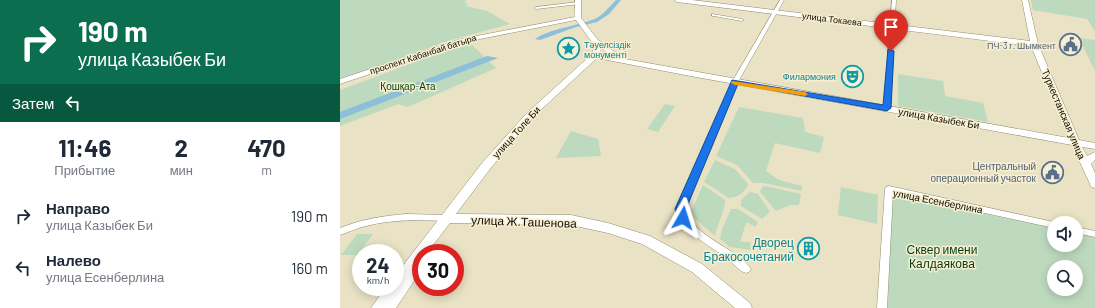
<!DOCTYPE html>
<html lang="ru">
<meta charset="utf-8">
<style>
:root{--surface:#fff;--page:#f2f2f3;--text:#1f2937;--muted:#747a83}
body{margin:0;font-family:Barlow,sans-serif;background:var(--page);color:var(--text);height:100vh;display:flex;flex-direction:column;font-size:15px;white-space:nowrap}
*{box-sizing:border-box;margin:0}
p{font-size:13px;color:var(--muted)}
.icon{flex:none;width:22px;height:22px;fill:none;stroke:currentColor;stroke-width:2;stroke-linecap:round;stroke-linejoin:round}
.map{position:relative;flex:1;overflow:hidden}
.panel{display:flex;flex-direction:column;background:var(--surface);width:340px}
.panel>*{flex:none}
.hud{background:#0b6e4f;color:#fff;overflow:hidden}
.tools{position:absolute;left:707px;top:216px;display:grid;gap:8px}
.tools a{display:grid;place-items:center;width:36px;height:36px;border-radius:50%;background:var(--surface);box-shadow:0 2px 10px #0003;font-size:20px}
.speed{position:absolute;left:12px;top:244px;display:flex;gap:8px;font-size:20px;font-weight:700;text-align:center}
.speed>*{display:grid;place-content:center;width:52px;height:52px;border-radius:50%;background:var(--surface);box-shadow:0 2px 10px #0003;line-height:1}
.speed small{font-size:10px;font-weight:400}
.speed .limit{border:6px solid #d22;background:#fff;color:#111}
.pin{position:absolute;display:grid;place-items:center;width:34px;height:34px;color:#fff;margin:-41px -17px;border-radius:50% 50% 50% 0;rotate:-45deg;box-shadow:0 0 4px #0007}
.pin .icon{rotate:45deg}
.me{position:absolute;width:44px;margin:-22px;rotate:6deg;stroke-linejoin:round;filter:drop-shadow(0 0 3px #0008)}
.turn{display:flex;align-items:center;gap:14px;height:84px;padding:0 12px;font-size:18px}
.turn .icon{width:52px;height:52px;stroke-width:2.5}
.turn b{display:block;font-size:28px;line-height:34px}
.then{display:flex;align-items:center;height:38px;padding:0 12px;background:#0003;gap:8px;font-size:15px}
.eta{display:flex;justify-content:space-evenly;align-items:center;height:68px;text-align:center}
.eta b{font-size:24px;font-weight:700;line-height:28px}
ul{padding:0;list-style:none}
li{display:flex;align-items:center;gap:12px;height:52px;padding:0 12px}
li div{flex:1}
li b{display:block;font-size:15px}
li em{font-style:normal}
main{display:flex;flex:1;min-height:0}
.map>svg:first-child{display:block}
.green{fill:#bddabe;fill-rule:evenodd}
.water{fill:#8cbfda}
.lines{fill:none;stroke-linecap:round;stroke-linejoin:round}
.canal{fill:#8cbfda;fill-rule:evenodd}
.street-casing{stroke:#938c70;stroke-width:1}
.secondary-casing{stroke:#938c70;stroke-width:1}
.street{fill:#fff;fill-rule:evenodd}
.secondary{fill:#fff;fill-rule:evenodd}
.route{fill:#1a73e8;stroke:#114b97}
.slow{fill:#f59e0b}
.labels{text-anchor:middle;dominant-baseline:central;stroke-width:3;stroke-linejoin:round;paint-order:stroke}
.far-street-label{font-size:9px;fill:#120f06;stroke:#f7efd1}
.far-culture-label{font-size:9px;fill:#0d838f;stroke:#f7efd1;text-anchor:start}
.far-service-label{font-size:9px;fill:#4e5e75;stroke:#f7efd1;text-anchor:end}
.park-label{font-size:10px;fill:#023e0f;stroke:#f7efd1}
.street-label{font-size:10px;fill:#120f06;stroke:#f7efd1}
.service-label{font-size:10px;fill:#4e5e75;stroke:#f7efd1;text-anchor:end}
.near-street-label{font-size:12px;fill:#120f06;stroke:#f7efd1}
.near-culture-label{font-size:12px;fill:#0d838f;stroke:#f7efd1;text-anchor:end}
.near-park-label{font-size:12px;fill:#023e0f;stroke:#f7efd1}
</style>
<main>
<section class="panel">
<div class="hud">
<div class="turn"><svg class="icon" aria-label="right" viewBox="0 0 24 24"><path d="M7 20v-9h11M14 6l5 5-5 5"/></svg><div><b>190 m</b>улица Казыбек Би</div></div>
<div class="then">Затем<svg class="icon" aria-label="left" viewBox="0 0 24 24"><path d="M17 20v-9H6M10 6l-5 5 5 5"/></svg></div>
</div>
<div class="eta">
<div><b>11:46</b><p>Прибытие</p></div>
<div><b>2</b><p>мин</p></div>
<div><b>470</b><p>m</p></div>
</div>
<ul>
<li><svg class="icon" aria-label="right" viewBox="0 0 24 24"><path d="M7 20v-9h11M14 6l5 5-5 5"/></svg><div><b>Направо</b><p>улица Казыбек Би</p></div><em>190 m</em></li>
<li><svg class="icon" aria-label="left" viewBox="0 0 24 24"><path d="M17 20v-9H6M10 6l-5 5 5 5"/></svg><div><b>Налево</b><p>улица Есенберлина</p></div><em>160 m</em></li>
</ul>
</section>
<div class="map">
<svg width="755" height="308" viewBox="0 0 755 308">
<rect width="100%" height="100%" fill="#e9e2c4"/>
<path class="green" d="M 0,0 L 127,0 L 124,2 L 128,4 L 126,6 L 147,11 L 170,24 L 111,40 L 0,80 Z
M 691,0 L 755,0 L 755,31 L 747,19 L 693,10 Z
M 739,38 L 755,40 L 755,71 Z
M 131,44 L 156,68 L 68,107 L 58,104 L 0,126 L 0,90 L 83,59 Z
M 558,74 L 603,81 L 605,96 L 643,103 L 648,122 L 558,106 Z
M 325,104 L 335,106 L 318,132 L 307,129 Z
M 399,107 L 463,118 L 465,132 L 484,137 L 480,153 L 435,143 L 426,171 L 439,180 L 462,186 L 462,191 L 423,183 L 413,183 L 397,165 L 376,156 Z
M 231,131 L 258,139 L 261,156 L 216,158 Z
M 375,160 L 395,169 L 408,184 C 405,193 398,197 389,198 L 364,182 Z
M 363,185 L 385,200 C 385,212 377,224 375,236 L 350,214 Z
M 426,186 L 461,194 L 459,205 L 450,205 L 436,211 L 420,192 L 422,187 Z
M 501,187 L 538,195 L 537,224 L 498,215 Z
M 551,191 L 714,227 L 714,245 L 736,245 L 736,232 L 755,236 L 755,308 L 548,308 ZM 714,267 L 736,267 L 736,289 L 714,289 Z
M 410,192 L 418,194 L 430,212 L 422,219 L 401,206 L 401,200 Z
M 391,209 L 398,209 L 418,222 L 415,227 L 407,222 L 405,226 L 400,242 L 410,242 L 411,250 L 390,247 L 380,239 L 382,229 Z
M 17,234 L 33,234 L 17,255 L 1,255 Z"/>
<path class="water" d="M 147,56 L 158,58 L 0,119 L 0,112 Z"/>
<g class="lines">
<path class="canal" d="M 276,0 L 281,0 L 269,14 L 257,22 L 236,27 L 200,40 L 195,39 C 209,29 236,26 252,20 C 262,17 269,7 276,0 Z"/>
<defs>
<path id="street" d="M 440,0 L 444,0 L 398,82 L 344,209 C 353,230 374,240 392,252 C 398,256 404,261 409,266 L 411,269 L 409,272 L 406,273 C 399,271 394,264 389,260 C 367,243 347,237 336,209 L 392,82 Z
M 552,0 L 556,0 L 550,109 L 547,111 L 544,109 Z
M 238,2 L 240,2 L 240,4 L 196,9 L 194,8 L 196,7 Z
M 372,14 L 402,19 L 404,20 L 402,21 L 374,16 L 372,16 Z
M 549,186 L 714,222 L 717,223 L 714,223 L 714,228 L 553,193 L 547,308 L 537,308 L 545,189 L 546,187 Z
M 66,214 L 107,215 L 110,216 L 111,218 L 110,220 L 107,221 C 80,220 53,219 26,226 C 17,228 9,232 0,235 L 0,228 C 22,219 43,216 66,214 Z
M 736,227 L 755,231 L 755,237 L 736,233 Z"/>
<path id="secondary" d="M 235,0 L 241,0 L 241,18 L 258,40 L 285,59 L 729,138 L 691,46 L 337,2 L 334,0 L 352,0 L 690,41 L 682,0 L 688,0 L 698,44 L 739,140 L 755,143 L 755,149 L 742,147 L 747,156 L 755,152 L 755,160 L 751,164 L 755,173 L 755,188 L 751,187 L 750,184 L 732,145 L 345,75 L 257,58 L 193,117 L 150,169 L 116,214 L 231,215 L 268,223 L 310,236 L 362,264 L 410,303 L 412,308 L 395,308 L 352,272 L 302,244 L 268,233 L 231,225 L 110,223 L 87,253 L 81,253 L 81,262 L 74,270 L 78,275 L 56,308 L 31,308 L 46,287 L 55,287 L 55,276 L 142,163 L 187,113 L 252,54 L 254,45 L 236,20 L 125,42 L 0,84 L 0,79 L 121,39 L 235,17 ZM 261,48 L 272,56 L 259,54 Z"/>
</defs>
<use href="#street" class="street-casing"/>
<use href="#secondary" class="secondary-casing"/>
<use href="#street" class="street"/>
<use href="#secondary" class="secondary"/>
</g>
<path class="route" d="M 548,49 L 554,51 L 551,108 L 547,111 L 398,84 L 346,209 L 348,218 L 343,222 L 339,220 L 335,209 L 392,80 L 543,105 Z"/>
<path class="slow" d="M 392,81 L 465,92 L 468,94 L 465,96 L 395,85 L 391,83 Z"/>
<defs>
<symbol id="civic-ring" viewBox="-11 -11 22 22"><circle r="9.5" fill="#f7efd1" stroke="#5c6f8a" stroke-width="1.5"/><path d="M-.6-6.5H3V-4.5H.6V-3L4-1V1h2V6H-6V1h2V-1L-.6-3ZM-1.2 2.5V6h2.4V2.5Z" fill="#5c6f8a"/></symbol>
<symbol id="sight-ring" viewBox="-11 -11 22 22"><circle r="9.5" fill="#f7efd1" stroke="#0f9aa8" stroke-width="1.5"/><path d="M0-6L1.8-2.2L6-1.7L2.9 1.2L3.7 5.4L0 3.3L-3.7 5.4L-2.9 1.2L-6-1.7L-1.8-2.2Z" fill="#0f9aa8"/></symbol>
<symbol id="theatre-ring" viewBox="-11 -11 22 22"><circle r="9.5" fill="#f7efd1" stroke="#0f9aa8" stroke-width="1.5"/><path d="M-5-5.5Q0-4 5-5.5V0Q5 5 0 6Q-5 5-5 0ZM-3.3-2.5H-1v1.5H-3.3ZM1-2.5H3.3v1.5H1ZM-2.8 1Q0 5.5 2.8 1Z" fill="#0f9aa8"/></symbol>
<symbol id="building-ring" viewBox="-11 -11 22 22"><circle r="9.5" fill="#f7efd1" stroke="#0f9aa8" stroke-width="1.5"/><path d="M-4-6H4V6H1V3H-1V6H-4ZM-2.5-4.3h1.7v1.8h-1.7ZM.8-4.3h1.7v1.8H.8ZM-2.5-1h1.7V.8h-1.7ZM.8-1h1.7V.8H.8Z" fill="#0f9aa8"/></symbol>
</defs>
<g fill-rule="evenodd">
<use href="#civic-ring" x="718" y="32" width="25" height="25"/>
<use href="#sight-ring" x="216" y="36" width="25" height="25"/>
<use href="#theatre-ring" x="500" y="64" width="25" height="25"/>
<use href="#civic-ring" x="700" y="160" width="25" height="25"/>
<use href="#building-ring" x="456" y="236" width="25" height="25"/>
</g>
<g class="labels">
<g class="far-street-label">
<text transform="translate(492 19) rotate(7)">улица Токаева</text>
<text transform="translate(83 54) rotate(-18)">проспект Кабанбай батыра</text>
</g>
<g class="far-culture-label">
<text x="244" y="44">Тәуелсіздік<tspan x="244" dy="10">монументі</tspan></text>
<text x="496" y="76" text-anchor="end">Филармония</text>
</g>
<g class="far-service-label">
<text x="716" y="45">ПЧ-3 г. Шымкент</text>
</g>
<g class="park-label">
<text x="68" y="86">Қошқар-Ата</text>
</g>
<g class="street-label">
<text transform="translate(724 114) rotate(67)">Туркестанская улица</text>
<text transform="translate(599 118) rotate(10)">улица Казыбек Би</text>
<text transform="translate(176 132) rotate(-48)">улица Толе Би</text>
<text transform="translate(598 201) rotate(11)">улица Есенберлина</text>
</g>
<g class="service-label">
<text x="696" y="166">Центральный<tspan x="696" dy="12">операционный участок</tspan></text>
</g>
<g class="near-street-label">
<text transform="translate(184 221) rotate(2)">улица Ж.Ташенова</text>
</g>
<g class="near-culture-label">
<text x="454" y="242">Дворец<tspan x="454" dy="14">Бракосочетаний</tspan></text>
</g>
<g class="near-park-label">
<text x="602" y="249">Сквер имени<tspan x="602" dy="14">Калдаякова</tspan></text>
</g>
</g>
</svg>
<div class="tools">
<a><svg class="icon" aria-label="sound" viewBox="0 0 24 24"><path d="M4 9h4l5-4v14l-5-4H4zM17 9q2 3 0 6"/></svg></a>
<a><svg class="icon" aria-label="search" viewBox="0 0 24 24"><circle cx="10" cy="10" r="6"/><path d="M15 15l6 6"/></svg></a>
</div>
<div class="speed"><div>24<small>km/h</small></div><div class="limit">30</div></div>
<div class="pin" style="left:551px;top:51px;background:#d93025"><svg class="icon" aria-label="arrive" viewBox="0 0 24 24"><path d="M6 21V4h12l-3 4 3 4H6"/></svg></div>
<svg class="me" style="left:343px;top:218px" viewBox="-20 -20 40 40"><path d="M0-17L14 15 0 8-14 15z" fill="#1a73e8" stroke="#fff" stroke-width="4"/></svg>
</div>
</main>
